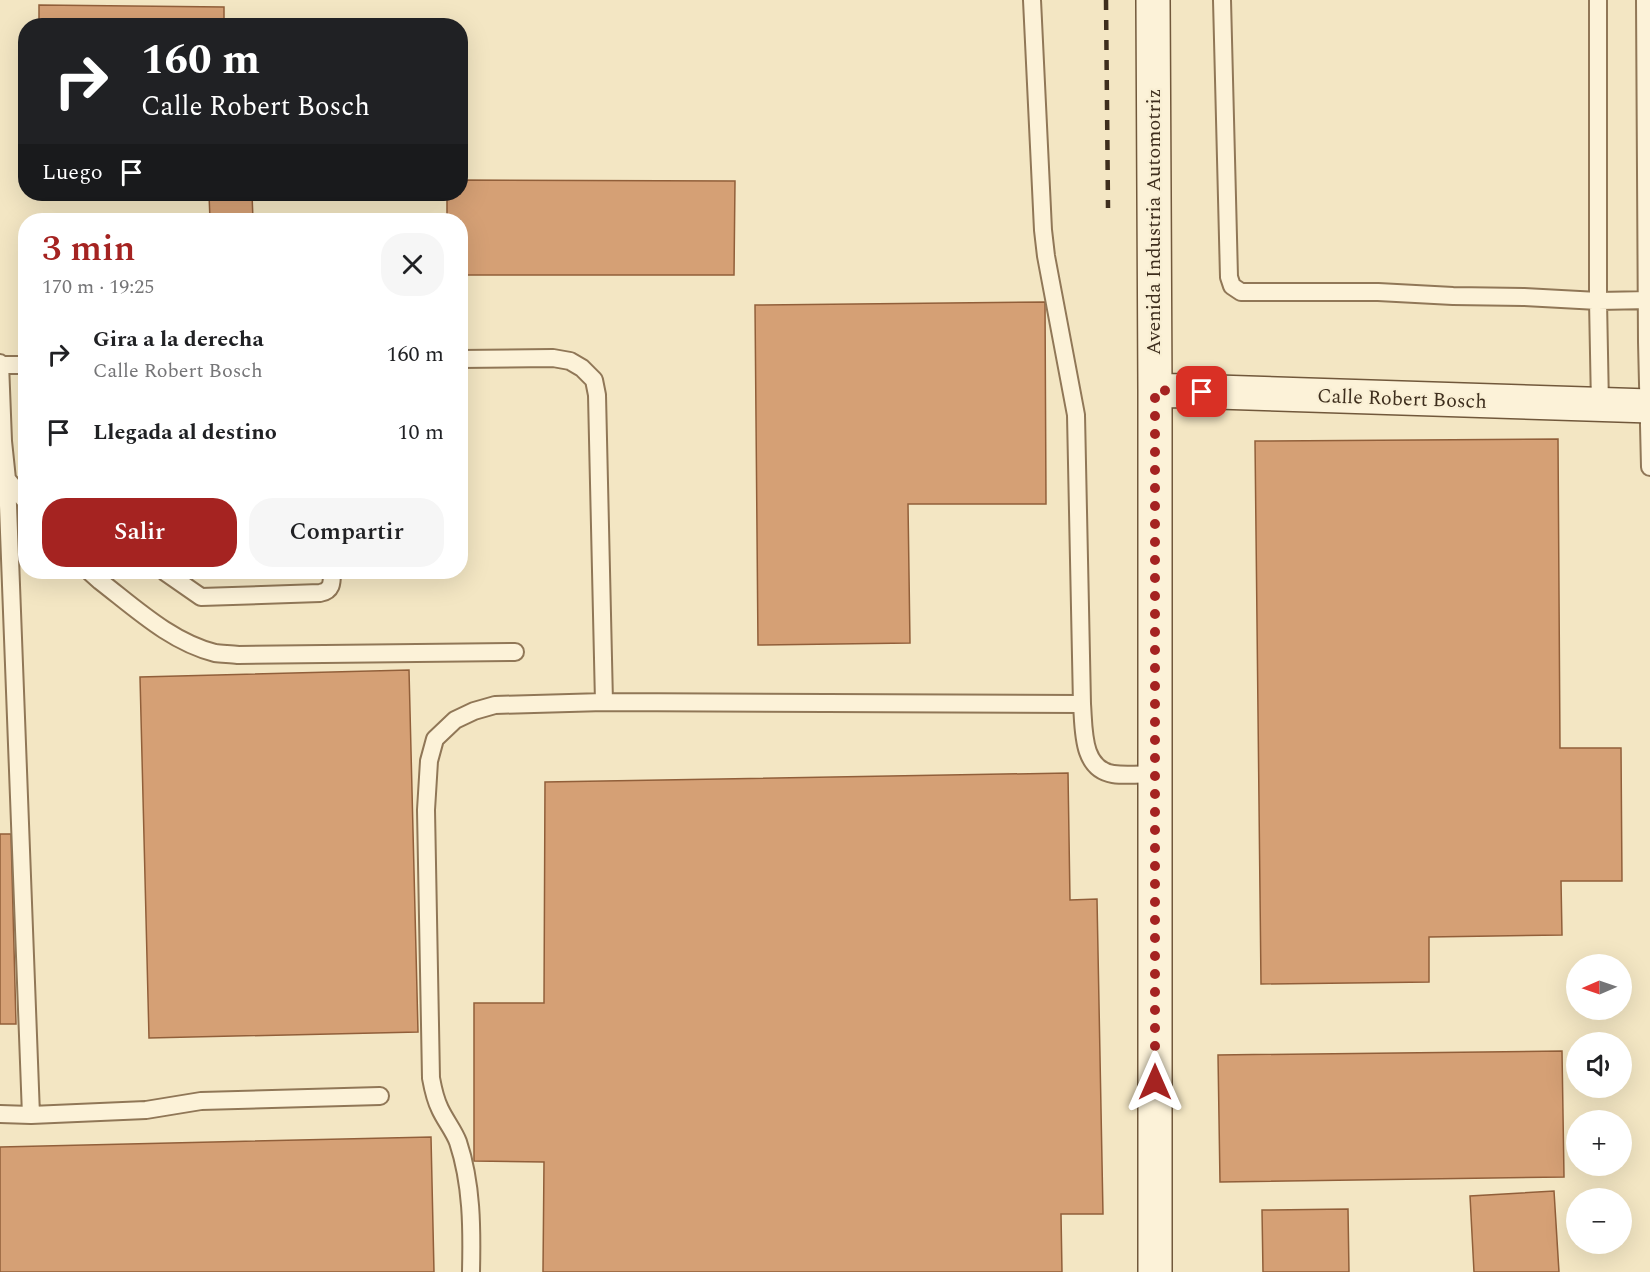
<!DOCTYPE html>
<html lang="es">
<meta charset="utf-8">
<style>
:root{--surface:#fff;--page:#f6f6f6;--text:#202124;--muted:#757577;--accent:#a52321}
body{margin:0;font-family:Spectral,serif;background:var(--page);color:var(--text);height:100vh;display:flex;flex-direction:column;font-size:22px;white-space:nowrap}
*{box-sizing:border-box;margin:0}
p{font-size:20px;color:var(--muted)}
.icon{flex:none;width:33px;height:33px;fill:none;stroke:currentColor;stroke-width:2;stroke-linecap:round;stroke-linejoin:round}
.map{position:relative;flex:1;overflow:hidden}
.drawer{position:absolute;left:18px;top:213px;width:450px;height:366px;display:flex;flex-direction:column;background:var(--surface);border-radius:24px;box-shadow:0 6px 24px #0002}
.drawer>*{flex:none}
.hud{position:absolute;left:18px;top:18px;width:450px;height:183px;border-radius:24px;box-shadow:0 6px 24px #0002;background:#202124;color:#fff;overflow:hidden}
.needle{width:39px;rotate:268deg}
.fabs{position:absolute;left:1566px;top:954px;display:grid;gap:12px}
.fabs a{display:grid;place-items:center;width:66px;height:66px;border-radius:50%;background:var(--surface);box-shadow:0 6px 24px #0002;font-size:30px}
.pin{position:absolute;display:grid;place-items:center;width:51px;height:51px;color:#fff;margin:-26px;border-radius:12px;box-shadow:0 3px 9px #0006}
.me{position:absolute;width:66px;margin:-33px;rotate:0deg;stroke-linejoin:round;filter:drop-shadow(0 0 4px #0008)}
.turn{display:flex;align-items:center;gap:21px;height:126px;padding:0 24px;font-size:27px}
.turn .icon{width:78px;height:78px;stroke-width:2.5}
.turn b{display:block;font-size:42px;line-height:51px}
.then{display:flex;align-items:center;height:57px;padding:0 24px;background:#0003;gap:12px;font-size:22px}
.round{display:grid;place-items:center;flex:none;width:63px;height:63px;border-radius:24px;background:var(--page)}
.summary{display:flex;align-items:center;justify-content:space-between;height:102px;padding:0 24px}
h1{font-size:36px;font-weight:600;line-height:45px;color:var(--accent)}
.action{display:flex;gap:12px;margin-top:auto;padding:12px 24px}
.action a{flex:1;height:69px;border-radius:24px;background:var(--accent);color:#fff;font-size:24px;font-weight:600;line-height:69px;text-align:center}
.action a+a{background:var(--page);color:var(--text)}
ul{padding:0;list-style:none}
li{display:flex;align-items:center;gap:18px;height:78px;padding:0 24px}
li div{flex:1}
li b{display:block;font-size:22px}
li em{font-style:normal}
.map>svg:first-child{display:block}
.building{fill:#d5a075;stroke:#915f3a;stroke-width:1.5}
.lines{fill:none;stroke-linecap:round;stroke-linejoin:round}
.service-casing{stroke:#907757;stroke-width:20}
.secondary-casing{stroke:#71583b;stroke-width:36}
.service{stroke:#fcf2d8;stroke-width:16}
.secondary{stroke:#fcf2d8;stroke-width:33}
.rail{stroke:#3e2e1d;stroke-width:4.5;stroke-dasharray:10 10;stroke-linecap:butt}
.route{stroke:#a52321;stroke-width:10;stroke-dasharray:0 18}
.labels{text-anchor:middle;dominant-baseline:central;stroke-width:4.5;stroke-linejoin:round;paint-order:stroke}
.street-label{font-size:20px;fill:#3e2e1d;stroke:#f9efd4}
</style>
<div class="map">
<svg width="1650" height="1272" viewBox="0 0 1650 1272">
<rect width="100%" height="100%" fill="#f3e6c3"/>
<path class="building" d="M 39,5 L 224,7 L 224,26 L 39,26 Z
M 460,180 L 735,181 L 734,275 L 460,275 L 460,220 L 447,220 L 447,194 L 460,194 Z
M 209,194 L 252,194 L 253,220 L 210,220 Z
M 1045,302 L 1046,504 L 908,504 L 910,643 L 758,645 L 755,305 Z
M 1558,439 L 1560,748 L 1621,748 L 1622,881 L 1561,881 L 1562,935 L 1429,937 L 1429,982 L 1261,984 L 1255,441 Z
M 409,670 L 418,1032 L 149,1038 L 140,677 Z
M 1068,773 L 1070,900 L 1097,899 L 1103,1214 L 1061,1214 L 1062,1272 L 543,1272 L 544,1162 L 474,1161 L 474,1003 L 544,1003 L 545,782 Z
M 0,834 L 11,834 L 16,1024 L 0,1024 Z
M 1562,1051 L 1564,1177 L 1220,1182 L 1218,1055 Z
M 431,1137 L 434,1272 L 0,1272 L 0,1147 Z
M 1554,1191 L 1559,1272 L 1474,1272 L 1470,1196 Z
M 1348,1209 L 1349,1272 L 1263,1272 L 1262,1210 Z"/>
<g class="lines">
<defs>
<path id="service" d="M 1032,0 L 1043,230 L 1046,256 L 1076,415 L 1082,704 C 1084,728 1081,769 1113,774 C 1127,776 1142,774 1155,774
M 1222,0 L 1229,277 L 1232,286 L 1241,292 L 1378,292 L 1453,296 L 1524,297 L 1598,301 L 1650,300
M 1598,0 L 1598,301 L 1600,405
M 1645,0 L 1647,342 L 1650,467
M 460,359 L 553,358 L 570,361 L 582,368 L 594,380 L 597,395 L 604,702 L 1082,704
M 0,363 L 3,441 L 7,479 L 31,1115 L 146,1110 L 201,1101 L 380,1096
M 1,365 L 26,365
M 7,479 L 26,502
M 90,572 L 100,581 C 135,608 171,642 215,653 C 222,654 231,654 238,655 L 515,652
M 165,572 L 201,597 L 320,593 C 332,591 332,583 332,572
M 0,1114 L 31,1115
M 471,1272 C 472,1229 472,1184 458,1142 C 454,1131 445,1120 440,1109 C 435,1099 433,1089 431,1078 L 426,810 L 429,761 L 435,739 L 455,720 L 474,711 L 495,705 L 604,702"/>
<path id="secondary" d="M 1153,0 L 1155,390 L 1155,1272
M 1155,390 L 1650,406"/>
</defs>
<use href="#service" class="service-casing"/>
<use href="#secondary" class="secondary-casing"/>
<use href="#service" class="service"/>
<use href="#secondary" class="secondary"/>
<path class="rail" d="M 1106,0 L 1108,208"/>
</g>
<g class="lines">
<path class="route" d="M 1155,1082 L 1155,390 L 1202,392"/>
</g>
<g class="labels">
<g class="street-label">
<text transform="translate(1154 222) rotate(-90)">Avenida Industria Automotriz</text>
<text transform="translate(1402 399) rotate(2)">Calle Robert Bosch</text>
</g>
</g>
</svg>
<div class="fabs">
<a><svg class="needle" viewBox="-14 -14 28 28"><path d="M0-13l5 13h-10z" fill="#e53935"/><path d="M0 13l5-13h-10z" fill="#757577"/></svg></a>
<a><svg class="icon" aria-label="sound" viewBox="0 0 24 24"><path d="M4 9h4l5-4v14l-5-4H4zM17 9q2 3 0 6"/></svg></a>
<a>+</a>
<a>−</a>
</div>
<div class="pin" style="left:1202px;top:392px;background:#d93025"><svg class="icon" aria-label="arrive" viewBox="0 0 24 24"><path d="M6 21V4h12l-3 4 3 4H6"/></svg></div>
<svg class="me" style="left:1155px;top:1082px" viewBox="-20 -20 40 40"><path d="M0-17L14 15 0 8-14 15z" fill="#a52321" stroke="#fff" stroke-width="4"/></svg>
<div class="hud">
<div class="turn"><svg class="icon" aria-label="right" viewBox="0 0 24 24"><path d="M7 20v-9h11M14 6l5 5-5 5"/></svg><div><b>160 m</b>Calle Robert Bosch</div></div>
<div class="then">Luego<svg class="icon" aria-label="arrive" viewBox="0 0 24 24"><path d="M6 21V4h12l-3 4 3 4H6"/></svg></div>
</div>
<section class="drawer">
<div class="summary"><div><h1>3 min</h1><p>170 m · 19:25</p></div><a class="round"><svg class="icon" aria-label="close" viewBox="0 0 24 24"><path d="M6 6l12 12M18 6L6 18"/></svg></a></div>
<ul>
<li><svg class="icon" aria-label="right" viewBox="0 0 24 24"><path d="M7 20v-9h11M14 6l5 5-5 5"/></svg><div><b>Gira a la derecha</b><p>Calle Robert Bosch</p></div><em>160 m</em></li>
<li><svg class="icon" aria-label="arrive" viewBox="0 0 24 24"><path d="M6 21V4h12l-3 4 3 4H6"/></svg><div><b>Llegada al destino</b></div><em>10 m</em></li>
</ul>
<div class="action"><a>Salir</a><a>Compartir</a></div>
</section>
</div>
